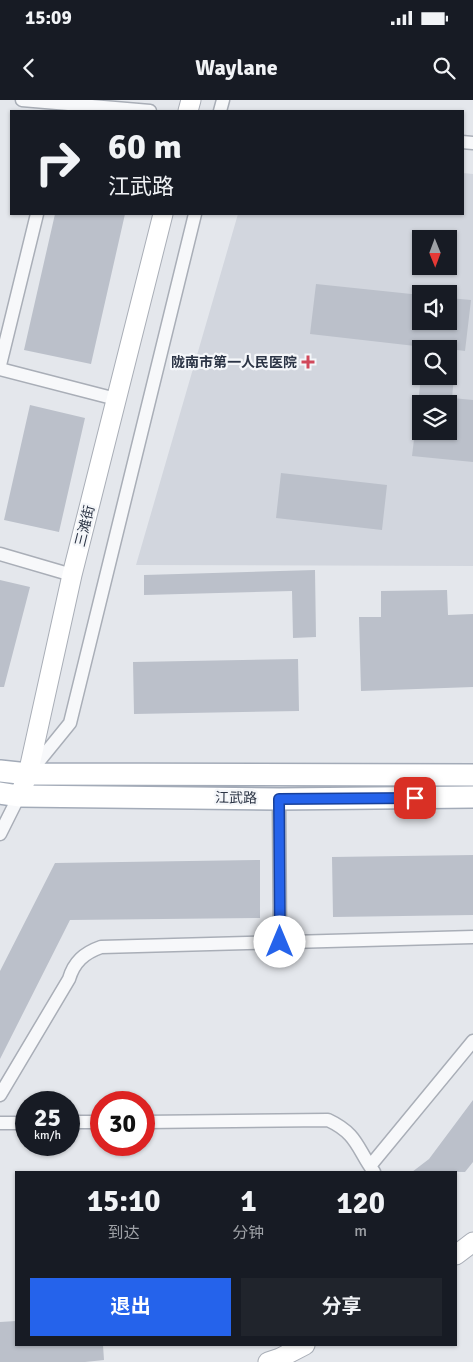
<!DOCTYPE html>
<html lang="zh">
<meta charset="utf-8">
<style>
:root{--surface:#171b24;--page:#20242c;--text:#f1f3f6;--muted:#9ea1a6;--accent:#2563eb}
body{margin:0;font-family:Signika,"Noto Sans SC",sans-serif;background:var(--page);color:var(--text);height:100vh;display:flex;flex-direction:column;font-size:19px;white-space:nowrap}
*{box-sizing:border-box;margin:0}
p{font-size:16px;color:var(--muted)}
.icon{flex:none;width:28px;height:28px;fill:none;stroke:currentColor;stroke-width:2;stroke-linecap:round;stroke-linejoin:round}
.map{position:relative;flex:1;overflow:hidden}
.panel{position:absolute;left:15px;top:1071px;width:442px;height:175px;display:flex;flex-direction:column;background:var(--surface);border-radius:0px;box-shadow:0 1px 4px #0004}
.panel>*{flex:none}
.banner{position:absolute;left:10px;top:10px;width:454px;height:105px;border-radius:0px;box-shadow:0 1px 4px #0004;background:#171b24;color:var(--text);overflow:hidden}
.needle{width:32px;rotate:179deg}
.controls{position:absolute;left:412px;top:130px;display:grid;gap:10px}
.controls a{display:grid;place-items:center;width:45px;height:45px;border-radius:0px;background:var(--surface);box-shadow:0 1px 4px #0004;font-size:25px}
.speed{position:absolute;left:15px;top:991px;display:flex;gap:10px;font-size:25px;font-weight:700;text-align:center}
.speed>*{display:grid;place-content:center;width:65px;height:65px;border-radius:50%;background:var(--surface);box-shadow:0 1px 4px #0004;line-height:1}
.speed small{font-size:12px;font-weight:400}
.speed .limit{border:8px solid #d22;background:#fff;color:#111}
.pin{position:absolute;display:grid;place-items:center;width:42px;height:42px;color:#fff;margin:-21px;border-radius:10px;box-shadow:0 2px 8px #0006}
.me{position:absolute;width:55px;margin:-28px;rotate:0deg;stroke-linejoin:round;filter:drop-shadow(0 0 4px #0008)}
.turn{display:flex;align-items:center;gap:18px;height:105px;padding:0 15px;font-size:22px}
.turn .icon{width:65px;height:65px;stroke-width:2.5}
.turn b{display:block;font-size:35px;line-height:42px}
.eta{display:flex;justify-content:space-evenly;align-items:center;height:85px;text-align:center}
.eta b{font-size:30px;font-weight:700;line-height:35px}
.action{display:flex;gap:10px;margin-top:auto;padding:10px 15px}
.action a{flex:1;height:58px;border-radius:0px;background:var(--accent);color:#fff;font-size:20px;font-weight:700;line-height:58px;text-align:center}
.action a+a{background:var(--page);color:var(--text)}
.status{display:flex;justify-content:space-between;align-items:center;height:35px;padding:0 25px;background:var(--surface);direction:ltr}
.status svg{height:14px;fill:currentColor}
header{display:flex;justify-content:space-between;align-items:center;height:65px;padding:0 15px;background:var(--surface);font-size:22px;font-weight:700}
.map>svg:first-child{display:block}
.built{fill:#d2d6de;fill-rule:evenodd}
.building{fill:#bbc0ca}
.lines{fill:none;stroke-linecap:round;stroke-linejoin:round}
.street-casing{stroke:#a9aeb7;stroke-width:15}
.secondary-casing{stroke:#a9aeb7;stroke-width:21}
.primary-casing{stroke:#a3abb8;stroke-width:24}
.street{stroke:#f7f8fa;stroke-width:12}
.secondary{stroke:#fff;stroke-width:19}
.primary{stroke:#fff;stroke-width:21}
.route-casing{stroke:#184099;stroke-width:12}
.route{stroke:#2563eb;stroke-width:9}
.poi-dot{fill:#d1495b;stroke:#f4f6f9;stroke-width:2}
.labels{text-anchor:middle;dominant-baseline:central;stroke-width:4.5;stroke-linejoin:round;paint-order:stroke}
.poi-label{font-size:14px;font-weight:bold;fill:#2b3445;stroke:#f4f6f9;text-anchor:end}
.street-label{font-size:14px;fill:#2b3445;stroke:#f4f6f9}
</style>
<div class="status"><b>15:09</b><svg viewBox="0 0 49 12"><path d="M0 12V9h3v3zM5 12V6h3v6zM10 12V3h3v9zM15 12V0h3v12zM26 1h20v11H26zM47 4h2v5h-2z"/></svg></div>
<header><svg class="icon" aria-label="back" viewBox="0 0 24 24"><path d="M15 5l-7 7 7 7"/></svg>Waylane<svg class="icon" aria-label="search" viewBox="0 0 24 24"><circle cx="10" cy="10" r="6"/><path d="M15 15l6 6"/></svg></header>
<div class="map">
<svg width="473" height="1262" viewBox="0 0 473 1262">
<rect width="100%" height="100%" fill="#e4e7ec"/>
<path class="built" d="M 463,73 L 473,74 L 473,466 L 136,465 L 238,114 L 462,114 ZM 421,139 L 449,139 L 449,166 L 421,166 ZM 421,194 L 449,194 L 449,221 L 421,221 ZM 421,249 L 449,249 L 449,276 L 421,276 ZM 421,304 L 449,304 L 449,331 L 421,331 Z"/>
<path class="building" d="M 55,114 L 125,114 L 91,264 L 24,250 Z
M 316,184 L 421,195 L 421,221 L 449,221 L 449,198 L 471,200 L 465,251 L 449,249 L 424,249 L 424,247 L 310,234 Z
M 421,276 L 454,276 L 452,298 L 473,300 L 473,362 L 412,356 L 415,331 L 449,331 L 449,304 L 418,304 Z
M 30,305 L 85,318 L 59,432 L 4,420 Z
M 281,373 L 387,385 L 382,430 L 276,418 Z
M 315,470 L 316,537 L 293,538 L 292,491 L 144,495 L 144,475 Z
M 0,480 L 30,487 L 4,587 L 0,587 Z
M 447,490 L 448,515 L 473,514 L 473,587 L 361,591 L 359,517 L 381,517 L 381,491 Z
M 298,559 L 299,611 L 134,614 L 133,562 Z
M 473,755 L 473,815 L 333,817 L 332,757 Z
M 260,760 L 260,818 L 70,820 L 0,959 L 0,871 L 55,763 Z
M 473,1000 L 473,1062 L 465,1072 L 412,1072 L 429,1059 Z
M 16,1221 L 16,1245 L 103,1245 L 104,1260 L 85,1262 L 0,1262 L 0,1222 Z"/>
<g class="lines">
<defs>
<path id="street" d="M 22,0 L 150,11
M 220,11 L 223,0
M 462,42 L 473,43
M 0,265 L 37,114
M 0,269 L 116,299
M 0,454 L 72,475
M 31,671 L 70,623 L 195,114
M 279,699 L 280,842
M 0,734 L 19,696
M 0,995 L 69,879 C 74,862 84,853 101,847 L 473,837
M 69,1022 L 101,1022
M 144,1022 L 328,1020 C 358,1034 357,1049 374,1072
M 0,1023 L 26,1023
M 370,1066 L 473,941"/>
<path id="secondary" d="M 188,11 L 191,0
M 19,696 L 28,674 L 72,475 L 163,114
M 456,1155 L 473,1142
M 268,1262 L 280,1258 L 305,1245"/>
<path id="primary" d="M 0,671 L 28,674 L 473,675
M 0,693 L 19,696 L 279,699 L 473,697"/>
</defs>
<use href="#street" class="street-casing"/>
<use href="#secondary" class="secondary-casing"/>
<use href="#primary" class="primary-casing"/>
<use href="#street" class="street"/>
<use href="#secondary" class="secondary"/>
<use href="#primary" class="primary"/>
</g>
<g class="lines">
<defs>
<path id="route" d="M 280,842 L 279,699 L 415,698"/>
</defs>
<use href="#route" class="route-casing"/>
<use href="#route" class="route"/>
</g>
<path class="poi-dot" d="M305.5 254.5h5v5h5v5h-5v5h-5v-5h-5v-5h5z"/>
<g class="labels">
<g class="poi-label">
<text x="297" y="262">陇南市第一人民医院</text>
</g>
<g class="street-label">
<text transform="translate(85 426) rotate(-76)">三滩街</text>
<text transform="translate(236 698) rotate(1)">江武路</text>
</g>
</g>
</svg>
<div class="controls">
<a><svg class="needle" viewBox="-14 -14 28 28"><path d="M0-13l5 13h-10z" fill="#e53935"/><path d="M0 13l5-13h-10z" fill="#9ea1a6"/></svg></a>
<a><svg class="icon" aria-label="sound" viewBox="0 0 24 24"><path d="M4 9h4l5-4v14l-5-4H4zM17 9q2 3 0 6"/></svg></a>
<a><svg class="icon" aria-label="search" viewBox="0 0 24 24"><circle cx="10" cy="10" r="6"/><path d="M15 15l6 6"/></svg></a>
<a><svg class="icon" aria-label="layers" viewBox="0 0 24 24"><path d="M12 4l9 5-9 5-9-5zM3 14l9 5 9-5"/></svg></a>
</div>
<div class="speed"><div>25<small>km/h</small></div><div class="limit">30</div></div>
<div class="pin" style="left:415px;top:698px;background:#d93025"><svg class="icon" aria-label="arrive" viewBox="0 0 24 24"><path d="M6 21V4h12l-3 4 3 4H6"/></svg></div>
<svg class="me" style="left:280px;top:842px" viewBox="-20 -20 40 40"><circle r="19" fill="#fff"/><path d="M0-13L10 11 0 6-10 11z" fill="#2563eb"/></svg>
<div class="banner">
<div class="turn"><svg class="icon" aria-label="right" viewBox="0 0 24 24"><path d="M7 20v-9h11M14 6l5 5-5 5"/></svg><div><b>60 m</b>江武路</div></div>
</div>
<section class="panel">
<div class="eta">
<div><b>15:10</b><p>到达</p></div>
<div><b>1</b><p>分钟</p></div>
<div><b>120</b><p>m</p></div>
</div>
<div class="action"><a>退出</a><a>分享</a></div>
</section>
</div>
